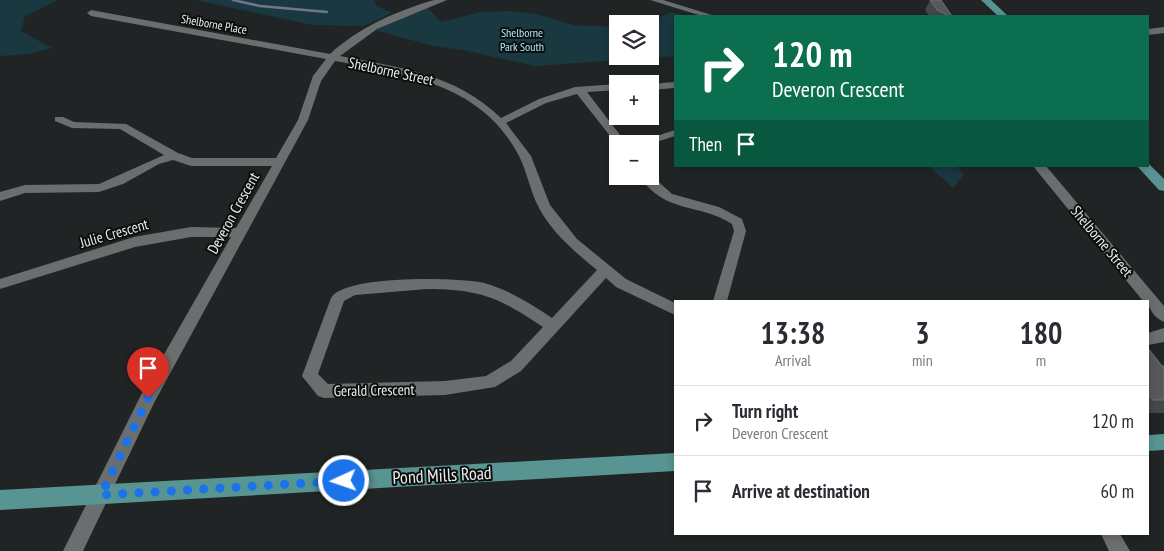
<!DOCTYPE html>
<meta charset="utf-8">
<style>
:root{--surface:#fff;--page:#f7f7f7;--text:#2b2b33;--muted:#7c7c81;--line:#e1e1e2}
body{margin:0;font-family:"PT Sans Narrow",sans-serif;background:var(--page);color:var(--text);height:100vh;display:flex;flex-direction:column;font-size:19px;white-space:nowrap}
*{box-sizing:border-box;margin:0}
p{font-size:16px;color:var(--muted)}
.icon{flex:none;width:28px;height:28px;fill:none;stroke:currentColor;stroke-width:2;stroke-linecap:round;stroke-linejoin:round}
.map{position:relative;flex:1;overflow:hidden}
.side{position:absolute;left:674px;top:300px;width:475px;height:235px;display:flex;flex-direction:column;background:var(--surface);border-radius:0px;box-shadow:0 2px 8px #0003}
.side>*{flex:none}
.hud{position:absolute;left:674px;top:15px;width:475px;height:152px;border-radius:0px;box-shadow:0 2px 8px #0003;background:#0b6e4f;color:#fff;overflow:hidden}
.tools{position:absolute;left:609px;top:15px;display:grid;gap:10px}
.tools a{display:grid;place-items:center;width:50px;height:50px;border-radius:0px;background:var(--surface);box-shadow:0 2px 8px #0003;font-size:25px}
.pin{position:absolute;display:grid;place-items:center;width:42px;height:42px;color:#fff;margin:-51px -21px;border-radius:50% 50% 50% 0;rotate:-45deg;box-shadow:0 0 5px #0007}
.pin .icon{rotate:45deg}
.me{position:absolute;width:55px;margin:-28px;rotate:267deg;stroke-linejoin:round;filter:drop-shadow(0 0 4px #0008)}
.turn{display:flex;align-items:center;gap:18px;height:105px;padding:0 15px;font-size:22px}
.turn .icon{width:65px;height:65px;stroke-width:2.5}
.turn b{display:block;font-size:35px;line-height:42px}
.then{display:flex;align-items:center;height:48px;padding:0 15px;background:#0003;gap:10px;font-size:19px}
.eta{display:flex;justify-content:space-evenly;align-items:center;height:85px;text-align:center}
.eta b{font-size:30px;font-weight:600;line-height:35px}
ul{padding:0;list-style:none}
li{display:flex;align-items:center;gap:15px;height:70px;padding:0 15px;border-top:1px solid var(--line)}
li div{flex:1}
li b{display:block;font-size:19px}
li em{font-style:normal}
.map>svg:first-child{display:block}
.green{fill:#1a3840}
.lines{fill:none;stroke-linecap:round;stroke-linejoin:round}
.stream{stroke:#6e768c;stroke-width:2.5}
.minor{fill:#6b6e6f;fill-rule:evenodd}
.major{fill:#579492;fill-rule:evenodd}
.wall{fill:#444648}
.building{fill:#565859;stroke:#6d6f71}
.route{stroke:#1a73e8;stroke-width:9;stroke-dasharray:0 16.2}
.labels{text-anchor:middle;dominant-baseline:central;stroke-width:4;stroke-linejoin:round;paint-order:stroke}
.far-street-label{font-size:12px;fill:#eceeee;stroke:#0c0d0d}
.far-park-label{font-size:12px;fill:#abebfc;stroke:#0c0d0d}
.street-label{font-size:15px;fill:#eceeee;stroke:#0c0d0d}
.near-street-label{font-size:18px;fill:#eceeee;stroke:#0c0d0d}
</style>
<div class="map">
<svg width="1164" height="551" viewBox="0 0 1164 551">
<rect width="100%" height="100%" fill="#212425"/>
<path class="green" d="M 0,0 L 58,0 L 25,16 L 21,31 L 52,48 L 28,54 L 0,56 Z
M 195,0 L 374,0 L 377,6 L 392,13 L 364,26 L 312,25 Z
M 427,7 L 441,22 L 481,12 L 511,11 L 536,14 L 573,25 L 617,27 L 618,56 L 650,56 L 650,24 L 646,24 L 671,12 L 686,16 L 675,16 L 675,56 L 535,66 L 463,50 L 433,46 L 375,30 Z
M 929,166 L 956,166 L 964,174 L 953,188 Z"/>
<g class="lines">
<path class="stream" d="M 233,0 L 260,6 L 327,12"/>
<path class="minor" d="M 434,0 L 447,0 L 377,29 L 340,56 C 398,67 456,74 501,118 L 539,99 L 575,87 L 618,84 L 618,90 L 587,92 L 627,144 L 618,144 L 618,146 L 577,94 L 546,103 L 506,123 L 531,156 L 550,205 L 577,239 L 626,279 L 675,303 L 675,315 L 616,287 L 606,278 L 521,371 L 495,387 L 445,395 L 324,398 L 318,396 L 302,376 L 331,298 C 343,275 459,277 484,283 C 509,290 530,303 552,318 L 597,270 C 575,252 551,232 538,206 C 530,190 527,172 519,156 C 482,84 406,74 335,61 L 321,81 L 308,120 L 154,403 L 83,551 L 63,551 L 142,393 L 231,237 L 191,237 L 135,247 L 0,289 L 0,279 L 134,237 L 191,227 L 236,228 L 272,166 L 191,166 L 173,160 L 159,164 L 123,184 L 99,192 L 25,193 L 0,201 L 0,192 L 25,185 L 99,184 L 164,155 L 120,129 L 72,128 L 55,121 L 55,117 L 63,117 L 74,122 L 126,124 L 178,153 L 192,158 L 276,158 L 298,120 L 313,76 L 326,59 L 91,16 L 87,13 L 91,10 L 330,54 C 359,27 397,11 434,0 ZM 427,289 C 480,289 500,298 543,327 L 511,361 L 486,376 L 445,381 L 328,384 L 318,374 L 344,301 L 355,295 Z
M 650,0 L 663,0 L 715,16 L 702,16 Z
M 1164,27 L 1164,33 L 1148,35 L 1148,29 Z
M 675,82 L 675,88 L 650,90 L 650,84 Z
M 675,130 L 675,136 L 650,144 L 632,144 Z
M 1033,166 L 1046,166 L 1164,306 L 1164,322 C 1156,319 1148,309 1148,301 L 1143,301 Z
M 650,174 L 672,194 L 719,207 L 742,219 L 746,231 L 727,301 L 713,301 L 734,231 L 732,224 C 698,202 666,215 639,176 L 650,176 Z
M 1164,328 L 1164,342 L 1148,345 L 1148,333 Z
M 1101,534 L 1120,534 L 1130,551 L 1109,551 Z"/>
<path class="major" d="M 981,0 L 991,0 L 1008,16 L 998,16 Z
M 1148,163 L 1164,179 L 1164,191 L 1159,190 L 1137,166 L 1148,166 Z
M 1164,434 L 1164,450 L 1148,451 L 1148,435 Z
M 675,453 L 675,471 L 0,510 L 0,490 Z"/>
</g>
<path class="wall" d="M 930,0 L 941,0 L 952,16 L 929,16 L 925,10 Z
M 1148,348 L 1162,366 L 1164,366 L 1164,413 L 1148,413 Z"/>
<path class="building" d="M 930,0 L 941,0 L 952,16 L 950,16 L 937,10 Z
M 1148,348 L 1162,366 L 1164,366 L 1164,400 L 1153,400 L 1148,394 Z"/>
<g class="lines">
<path class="route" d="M 148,398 L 101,495 L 344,481"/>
</g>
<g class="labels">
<g class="far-street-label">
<text transform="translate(214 24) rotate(10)">Shelborne Place</text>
</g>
<g class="far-park-label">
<text x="522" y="32">Shelborne<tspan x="522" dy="14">Park South</tspan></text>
</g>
<g class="street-label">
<text transform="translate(391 71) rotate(12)">Shelborne Street</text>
<text transform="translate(233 213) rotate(-61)">Deveron Crescent</text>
<text transform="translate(114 233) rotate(-16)">Julie Crescent</text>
<text transform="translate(1102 241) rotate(50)">Shelborne Street</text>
<text transform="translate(374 390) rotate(-1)">Gerald Crescent</text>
</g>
<g class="near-street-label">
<text transform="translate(442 475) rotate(-3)">Pond Mills Road</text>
</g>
</g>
</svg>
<div class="tools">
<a><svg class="icon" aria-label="layers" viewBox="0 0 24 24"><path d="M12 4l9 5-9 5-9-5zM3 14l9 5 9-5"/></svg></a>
<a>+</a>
<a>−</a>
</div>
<div class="pin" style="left:148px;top:398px;background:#d93025"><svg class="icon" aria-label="arrive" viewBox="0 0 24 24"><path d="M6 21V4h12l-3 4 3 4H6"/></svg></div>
<svg class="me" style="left:344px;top:481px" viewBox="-20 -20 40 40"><circle r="17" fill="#1a73e8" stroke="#fff" stroke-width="3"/><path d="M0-11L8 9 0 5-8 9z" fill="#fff"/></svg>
<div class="hud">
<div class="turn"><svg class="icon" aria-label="right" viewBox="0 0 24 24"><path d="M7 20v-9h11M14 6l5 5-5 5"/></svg><div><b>120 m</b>Deveron Crescent</div></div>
<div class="then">Then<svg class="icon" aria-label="arrive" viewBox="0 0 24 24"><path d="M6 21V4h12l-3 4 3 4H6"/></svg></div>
</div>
<section class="side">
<div class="eta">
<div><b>13:38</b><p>Arrival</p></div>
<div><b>3</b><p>min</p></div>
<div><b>180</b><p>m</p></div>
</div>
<ul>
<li><svg class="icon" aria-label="right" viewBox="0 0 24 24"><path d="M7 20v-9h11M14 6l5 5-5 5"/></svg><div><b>Turn right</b><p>Deveron Crescent</p></div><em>120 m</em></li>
<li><svg class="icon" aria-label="arrive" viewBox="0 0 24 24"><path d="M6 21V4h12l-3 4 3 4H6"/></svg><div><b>Arrive at destination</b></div><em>60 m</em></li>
</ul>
</section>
</div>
